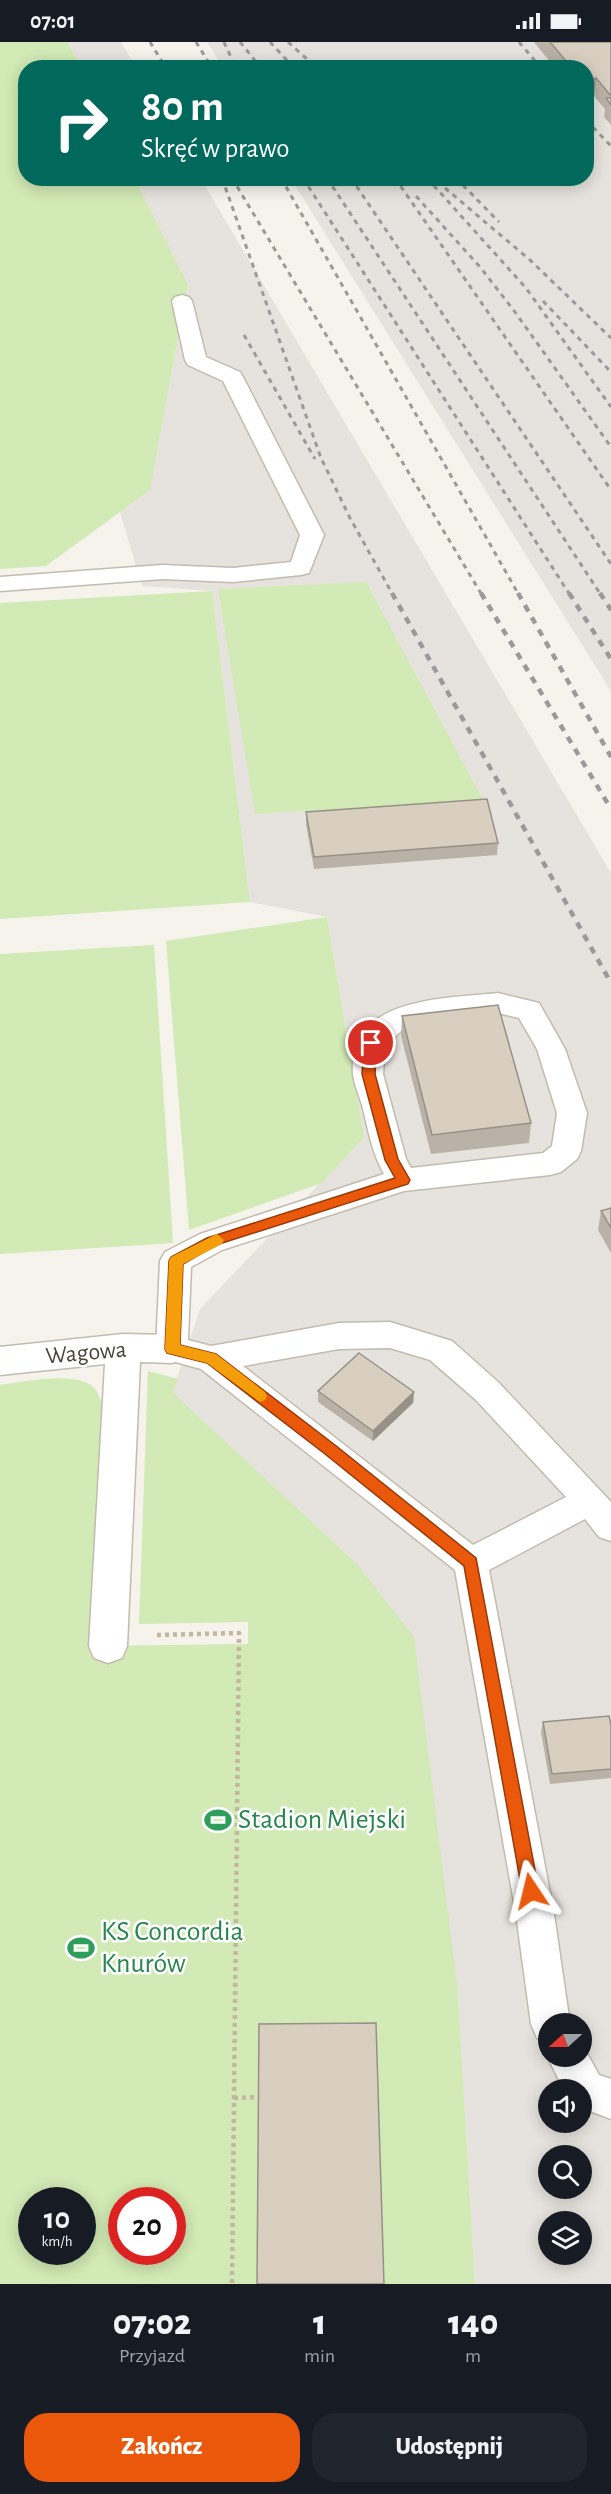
<!DOCTYPE html>
<html lang="pl">
<meta charset="utf-8">
<style>
:root{--surface:#171b24;--page:#20242c;--text:#f1f3f6;--muted:#9ea1a6;--accent:#ea580c}
body{margin:0;font-family:"Alegreya Sans",sans-serif;background:var(--page);color:var(--text);height:100vh;display:flex;flex-direction:column;font-size:22px;white-space:nowrap}
*{box-sizing:border-box;margin:0}
p{font-size:20px;color:var(--muted)}
.icon{flex:none;width:33px;height:33px;fill:none;stroke:currentColor;stroke-width:2;stroke-linecap:round;stroke-linejoin:round}
.map{position:relative;height:2242px;overflow:hidden}
.sheet{display:flex;flex-direction:column;background:var(--surface);flex:1}
.sheet>*{flex:none}
.banner{position:absolute;left:18px;top:18px;width:576px;height:126px;border-radius:24px;box-shadow:0 3px 15px #0003;background:#00695c;color:#fff;overflow:hidden}
.needle{width:39px;rotate:249deg}
.tools{position:absolute;left:538px;top:1971px;display:grid;gap:12px}
.tools a{display:grid;place-items:center;width:54px;height:54px;border-radius:50%;background:var(--surface);box-shadow:0 3px 15px #0003;font-size:30px}
.speed{position:absolute;left:18px;top:2145px;display:flex;gap:12px;font-size:30px;font-weight:700;text-align:center}
.speed>*{display:grid;place-content:center;width:78px;height:78px;border-radius:50%;background:var(--surface);box-shadow:0 3px 15px #0003;line-height:1}
.speed small{font-size:15px;font-weight:400}
.speed .limit{border:9px solid #d22;background:#fff;color:#111}
.pin{position:absolute;display:grid;place-items:center;width:51px;height:51px;color:#fff;margin:-26px;border:3px solid #fff;border-radius:50%;box-shadow:0 2px 6px #0007}
.me{position:absolute;width:66px;margin:-33px;rotate:350deg;stroke-linejoin:round;filter:drop-shadow(0 0 4px #0008)}
.turn{display:flex;align-items:center;gap:21px;height:126px;padding:0 24px;font-size:27px}
.turn .icon{width:78px;height:78px;stroke-width:2.5}
.turn b{display:block;font-size:42px;line-height:51px}
.eta{display:flex;justify-content:space-evenly;align-items:center;height:102px;text-align:center}
.eta b{font-size:36px;font-weight:800;line-height:42px}
.action{display:flex;gap:12px;margin-top:auto;padding:12px 24px}
.action a{flex:1;height:69px;border-radius:24px;background:var(--accent);color:#fff;font-size:24px;font-weight:800;line-height:69px;text-align:center}
.action a+a{background:var(--page);color:var(--text)}
.status{display:flex;justify-content:space-between;align-items:center;height:42px;padding:0 30px;background:var(--surface);direction:ltr}
.status svg{height:16px;fill:currentColor}
.map>svg:first-child{display:block}
.industrial{fill:#e6e2dd;fill-rule:evenodd}
.green{fill:#d2eab5;fill-rule:evenodd}
.lines{fill:none;stroke-linecap:round;stroke-linejoin:round}
.service-casing{stroke:#c2bbae;stroke-width:3}
.minor-casing{stroke:#c2bbae;stroke-width:3}
.path{stroke:#c4b79f;stroke-width:4.5;stroke-dasharray:4 4;stroke-linecap:butt}
.service{fill:#fff;fill-rule:evenodd}
.minor{fill:#fff;fill-rule:evenodd}
.rail-far1{stroke:#9a9a9a;stroke-width:3;stroke-dasharray:5 5;stroke-linecap:butt}
.rail{stroke:#9a9a9a;stroke-width:4.5;stroke-dasharray:7 7;stroke-linecap:butt}
.wall{fill:#bab2a6}
.shaded-wall{fill:#979187}
.building{fill:#d8cfc1;stroke:#979187;stroke-width:1.5}
.route{fill:#ea580c;stroke:#983908;stroke-width:1.5}
.slow{fill:#f59e0b}
.labels{text-anchor:middle;dominant-baseline:central;stroke-width:5;stroke-linejoin:round;paint-order:stroke}
.street-label{font-size:24px;fill:#4b4439;stroke:#fff}
.near-leisure-label{font-size:28px;fill:#27864d;stroke:#fff;text-anchor:start}
</style>
<div class="status"><b>07:01</b><svg viewBox="0 0 49 12"><path d="M0 12V9h3v3zM5 12V6h3v6zM10 12V3h3v9zM15 12V0h3v12zM26 1h20v11H26zM47 4h2v5h-2z"/></svg></div>
<div class="map">
<svg width="611" height="2242" viewBox="0 0 611 2242">
<rect width="100%" height="100%" fill="#f6f3ec"/>
<path class="industrial" d="M 68,0 L 121,0 L 136,25 L 80,25 Z
M 207,0 L 611,0 L 611,649 L 291,137 L 586,136 L 586,26 L 223,25 Z
M 135,137 L 201,137 L 611,831 L 611,2242 L 475,2242 L 458,1952 L 356,1521 L 172,1351 L 200,1267 L 364,1095 L 327,875 L 250,860 L 212,549 L 142,544 L 120,470 L 150,447 L 188,244 ZM 549,1982 L 582,1982 L 582,2014 L 549,2014 ZM 549,2048 L 582,2048 L 582,2080 L 549,2080 ZM 549,2114 L 582,2114 L 582,2146 L 549,2146 ZM 549,2180 L 582,2180 L 582,2212 L 549,2212 Z"/>
<path class="green" d="M 0,0 L 68,0 L 80,25 L 26,26 L 26,136 L 135,137 L 188,243 L 150,448 L 46,524 L 0,527 Z
M 366,540 L 483,758 L 255,772 L 218,547 Z
M 212,549 L 250,860 L 0,877 L 0,561 Z
M 327,875 L 364,1095 L 322,1141 L 189,1188 L 166,899 Z
M 154,903 L 173,1201 L 0,1212 L 0,912 Z
M 148,1329 L 178,1337 L 173,1351 L 356,1521 L 414,1595 L 458,1952 L 475,2242 L 0,2242 L 0,1343 C 23,1340 80,1327 96,1348 C 98,1351 100,1357 102,1361 L 90,1604 L 248,1602 L 248,1580 L 139,1582 ZM 32,2158 L 82,2158 L 82,2210 L 32,2210 ZM 122,2158 L 172,2158 L 172,2210 L 122,2210 Z"/>
<g class="lines">
<defs>
<path id="service" d="M 182,253 L 189,255 L 192,259 L 206,315 L 240,330 L 243,335 L 324,493 L 309,531 L 301,533 L 233,540 L 162,537 L 0,549 L 0,535 L 162,523 L 233,526 L 291,520 L 300,493 L 223,339 L 188,323 L 185,318 L 172,259 L 175,255 Z
M 498,951 L 539,961 L 565,1007 L 587,1071 L 581,1109 L 577,1117 L 561,1130 L 550,1133 L 404,1149 L 222,1208 L 191,1225 L 188,1298 L 211,1304 L 339,1281 L 390,1280 L 452,1299 L 498,1340 L 611,1460 L 611,1499 L 599,1495 L 585,1477 L 489,1528 L 554,1872 L 570,1982 L 549,1982 L 549,2000 L 537,1996 L 531,1982 L 516,1872 L 455,1528 L 201,1327 L 161,1316 L 156,1307 L 160,1219 L 165,1210 L 200,1192 L 384,1132 C 372,1111 368,1087 362,1063 C 359,1053 354,1042 353,1032 C 347,954 445,957 498,951 ZM 498,971 L 519,976 L 537,1007 L 557,1071 L 552,1104 L 543,1111 L 411,1126 L 406,1117 L 383,1032 L 385,1005 L 403,987 L 416,981 ZM 390,1306 L 430,1318 L 476,1358 L 566,1455 L 473,1503 L 243,1324 L 339,1307 Z
M 582,2002 L 599,2033 L 611,2037 L 611,2077 L 582,2066 L 582,2048 L 564,2048 L 547,2014 L 549,2010 L 549,2014 L 582,2014 Z"/>
<path id="minor" d="M 123,1292 L 172,1293 L 184,1297 L 190,1307 L 184,1317 L 172,1321 L 140,1320 L 127,1604 L 122,1616 L 108,1621 L 94,1616 L 89,1604 L 105,1322 L 0,1333 L 0,1305 Z"/>
</defs>
<use href="#service" class="service-casing"/>
<use href="#minor" class="minor-casing"/>
<path class="path" d="M 157,1593 L 239,1591 L 232,2242
M 234,2056 L 259,2055"/>
<use href="#service" class="service"/>
<use href="#minor" class="minor"/>
<path class="rail-far1" d="M 150,0 L 166,26
M 196,0 L 212,26
M 224,0 L 236,26
M 240,0 L 261,26
M 270,0 L 294,26
M 288,0 L 317,26
M 519,0 L 541,26
M 586,78 L 611,104
M 222,136 L 321,416 L 350,476 L 393,553
M 232,136 L 482,553
M 281,136 L 519,553
M 303,136 L 570,553
M 327,136 L 601,553
M 351,136 L 611,522
M 395,136 L 611,448
M 427,136 L 526,246 L 611,365
M 456,136 L 499,180
M 445,146 L 530,218 L 611,296
M 416,154 L 480,225 L 515,270 L 611,405
M 543,259 L 611,330
M 244,293 L 315,417"/>
<path class="rail" d="M 392,551 L 611,941
M 481,551 L 611,767
M 518,551 L 611,715
M 569,551 L 611,617
M 600,551 L 611,568"/>
</g>
<path class="wall" d="M 534,0 L 611,0 L 611,83 L 604,75 L 605,67 L 594,54 L 586,26 L 555,26 Z
M 306,770 L 498,801 L 497,813 L 314,827 L 306,782 Z
M 402,974 L 531,1081 L 529,1101 L 431,1112 L 401,994 Z
M 611,1166 L 611,1211 L 598,1188 L 601,1169 Z
M 318,1349 L 414,1350 L 413,1361 L 373,1399 L 318,1360 Z
M 543,1680 L 611,1683 L 611,1736 L 550,1742 L 541,1690 Z"/>
<path class="shaded-wall" d="M 596,36 L 594,54 L 586,55 L 586,37 Z
M 414,1350 L 413,1361 L 373,1399 L 373,1389 Z"/>
<path class="building" d="M 550,0 L 611,0 L 611,54 L 596,36 L 586,37 L 586,26 L 572,26 Z
M 606,56 L 611,56 L 611,63 Z
M 487,757 L 498,801 L 314,815 L 306,770 Z
M 498,963 L 531,1081 L 432,1093 L 402,974 Z
M 611,1166 L 611,1186 L 601,1169 Z
M 359,1311 L 414,1350 L 373,1389 L 318,1349 Z
M 609,1674 L 611,1683 L 611,1727 L 552,1732 L 543,1680 Z
M 376,1981 L 384,2242 L 257,2242 L 259,1982 Z"/>
<path class="route" d="M 371,996 L 377,1001 L 375,1032 L 398,1117 L 410,1138 L 408,1142 L 216,1203 L 183,1222 L 180,1303 L 216,1312 L 335,1403 L 476,1516 L 539,1849 L 537,1855 L 531,1857 L 525,1855 L 522,1849 L 464,1524 L 325,1412 L 207,1321 L 167,1311 L 165,1307 L 169,1219 L 171,1215 L 207,1196 L 395,1136 L 385,1118 L 362,1032 L 364,1001 Z"/>
<path class="slow" d="M 217,1192 L 224,1198 L 222,1202 L 183,1222 L 180,1303 L 216,1312 L 265,1350 L 267,1354 L 265,1358 L 260,1360 L 207,1321 L 167,1311 L 165,1307 L 169,1219 L 171,1215 Z"/>
<defs>
<symbol id="stadium-bare" viewBox="-9 -9 18 18"><path d="M0-5a6.5 5 0 1 0 0 10a6.5 5 0 1 0 0-10ZM-3.5-1.8h7v3.6h-7Z" fill="#2e9e5b" stroke="#fff" stroke-width="2.5" paint-order="stroke"/></symbol>
</defs>
<g fill-rule="evenodd">
<use href="#stadium-bare" x="199" y="1759" width="38" height="38"/>
<use href="#stadium-bare" x="62" y="1887" width="38" height="38"/>
</g>
<g class="labels">
<g class="street-label">
<text transform="translate(86 1311) rotate(-5)">Wagowa</text>
</g>
<g class="near-leisure-label">
<text x="238" y="1778">Stadion Miejski</text>
<text x="101" y="1890">KS Concordia<tspan x="101" dy="32">Knurów</tspan></text>
</g>
</g>
</svg>
<div class="tools">
<a><svg class="needle" viewBox="-14 -14 28 28"><path d="M0-13l5 13h-10z" fill="#e53935"/><path d="M0 13l5-13h-10z" fill="#9ea1a6"/></svg></a>
<a><svg class="icon" aria-label="sound" viewBox="0 0 24 24"><path d="M4 9h4l5-4v14l-5-4H4zM17 9q2 3 0 6"/></svg></a>
<a><svg class="icon" aria-label="search" viewBox="0 0 24 24"><circle cx="10" cy="10" r="6"/><path d="M15 15l6 6"/></svg></a>
<a><svg class="icon" aria-label="layers" viewBox="0 0 24 24"><path d="M12 4l9 5-9 5-9-5zM3 14l9 5 9-5"/></svg></a>
</div>
<div class="speed"><div>10<small>km/h</small></div><div class="limit">20</div></div>
<div class="pin" style="left:371px;top:1001px;background:#d93025"><svg class="icon" aria-label="arrive" viewBox="0 0 24 24"><path d="M6 21V4h12l-3 4 3 4H6"/></svg></div>
<svg class="me" style="left:531px;top:1849px" viewBox="-20 -20 40 40"><path d="M0-17L14 15 0 8-14 15z" fill="#ea580c" stroke="#fff" stroke-width="4"/></svg>
<div class="banner">
<div class="turn"><svg class="icon" aria-label="right" viewBox="0 0 24 24"><path d="M7 20v-9h11M14 6l5 5-5 5"/></svg><div><b>80 m</b>Skręć w prawo</div></div>
</div>
</div>
<section class="sheet">
<div class="eta">
<div><b>07:02</b><p>Przyjazd</p></div>
<div><b>1</b><p>min</p></div>
<div><b>140</b><p>m</p></div>
</div>
<div class="action"><a>Zakończ</a><a>Udostępnij</a></div>
</section>
